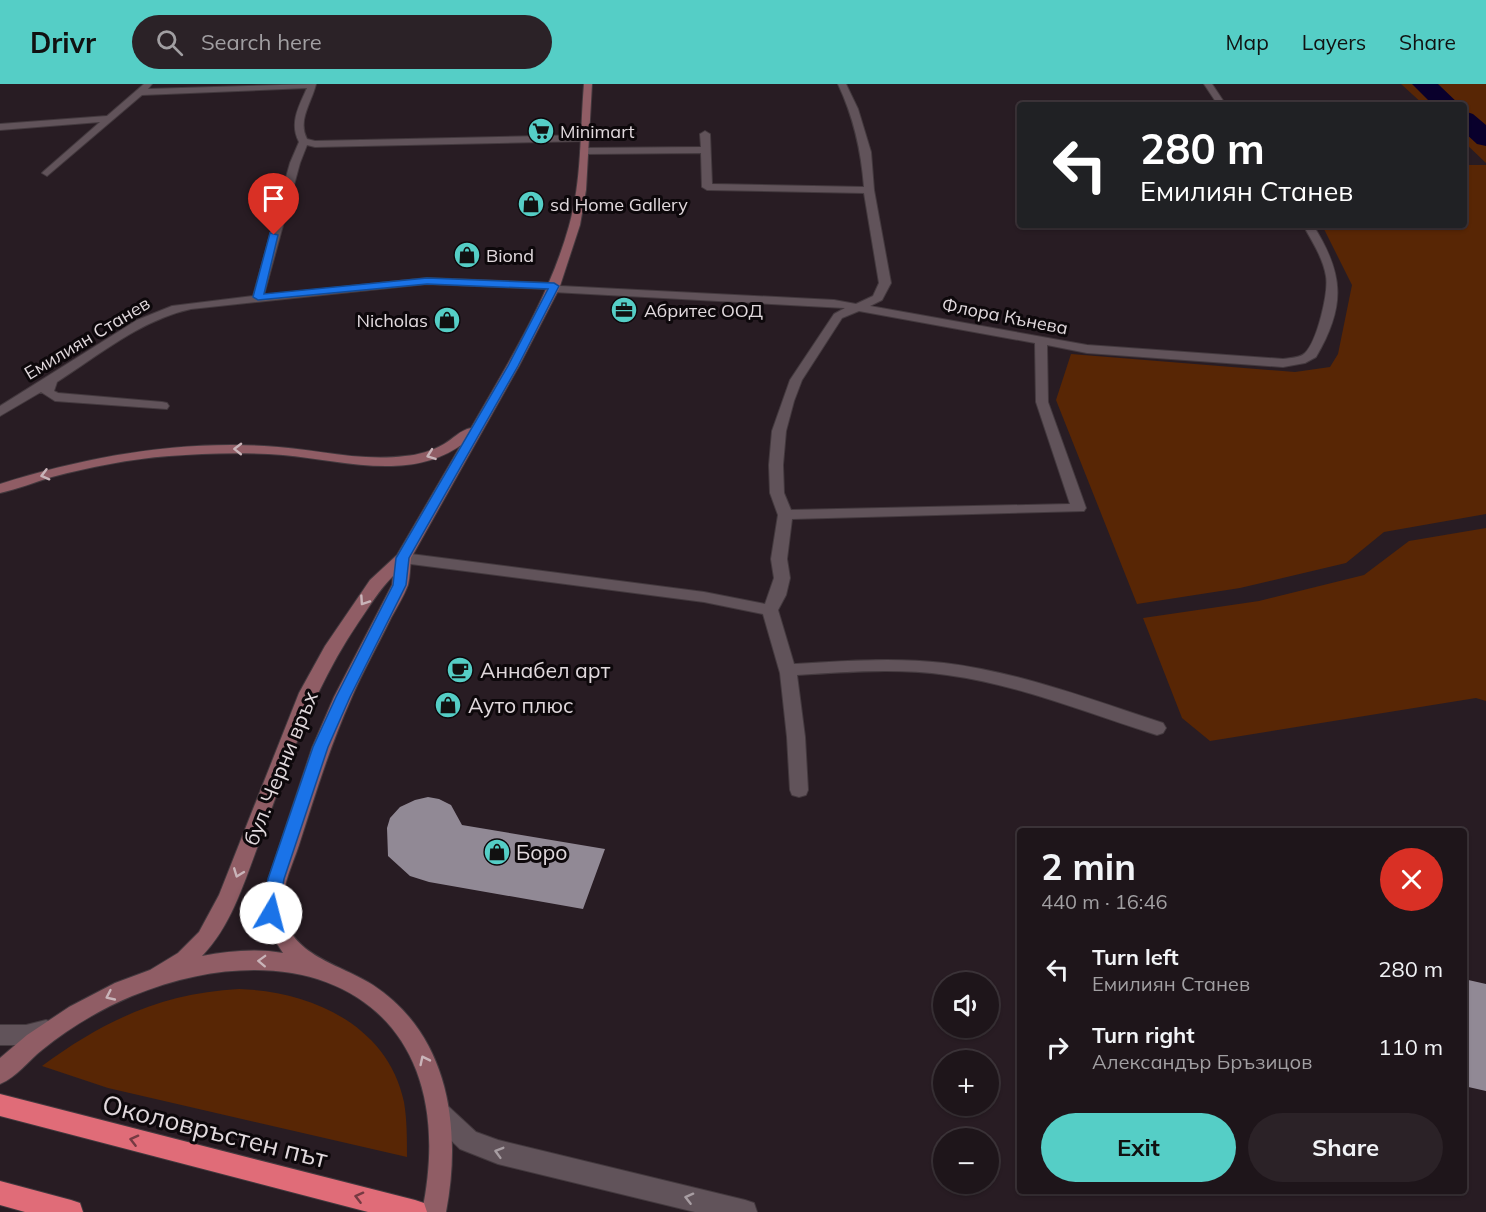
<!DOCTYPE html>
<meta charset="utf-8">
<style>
:root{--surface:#1e151a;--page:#2b2227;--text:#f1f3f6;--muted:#a19fa2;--line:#3c3439;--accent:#55cec6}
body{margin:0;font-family:Mulish,sans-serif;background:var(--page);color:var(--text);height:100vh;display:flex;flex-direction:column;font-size:22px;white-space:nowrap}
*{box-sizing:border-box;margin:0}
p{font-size:20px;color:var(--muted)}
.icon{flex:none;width:33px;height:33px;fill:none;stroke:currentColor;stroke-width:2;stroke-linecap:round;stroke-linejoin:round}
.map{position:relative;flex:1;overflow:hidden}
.side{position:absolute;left:1017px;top:744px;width:450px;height:366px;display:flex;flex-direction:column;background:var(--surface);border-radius:6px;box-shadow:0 2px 4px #0004,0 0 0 2px var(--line)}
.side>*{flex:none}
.hud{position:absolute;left:1017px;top:18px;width:450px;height:126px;border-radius:6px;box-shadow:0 2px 4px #0004,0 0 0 2px var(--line);background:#202124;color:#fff;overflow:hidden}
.tools{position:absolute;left:933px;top:888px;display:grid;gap:12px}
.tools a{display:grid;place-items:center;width:66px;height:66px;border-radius:50%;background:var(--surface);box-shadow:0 2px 4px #0004,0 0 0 2px var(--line);font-size:30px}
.pin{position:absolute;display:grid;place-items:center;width:51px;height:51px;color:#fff;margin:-62px -26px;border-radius:50% 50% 50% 0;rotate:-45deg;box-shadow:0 0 6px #0007}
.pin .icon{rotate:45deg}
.me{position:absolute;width:66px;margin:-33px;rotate:8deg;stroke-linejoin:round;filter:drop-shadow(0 0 4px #0008)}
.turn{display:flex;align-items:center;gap:21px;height:126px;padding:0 24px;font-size:27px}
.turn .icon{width:78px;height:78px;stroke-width:2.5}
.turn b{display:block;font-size:42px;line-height:51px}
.round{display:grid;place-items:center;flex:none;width:63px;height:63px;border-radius:32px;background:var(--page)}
.headline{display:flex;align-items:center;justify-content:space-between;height:102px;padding:0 24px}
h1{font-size:36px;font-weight:700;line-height:45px}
.cta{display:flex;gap:12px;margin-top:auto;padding:12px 24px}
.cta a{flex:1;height:69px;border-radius:36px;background:var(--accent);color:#111;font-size:24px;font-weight:700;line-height:69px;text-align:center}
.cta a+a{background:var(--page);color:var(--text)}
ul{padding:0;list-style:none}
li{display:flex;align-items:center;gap:18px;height:78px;padding:0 24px}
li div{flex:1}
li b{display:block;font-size:22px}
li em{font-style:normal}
header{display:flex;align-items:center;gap:36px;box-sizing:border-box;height:84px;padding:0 30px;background:var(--accent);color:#111}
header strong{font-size:28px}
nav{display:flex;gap:33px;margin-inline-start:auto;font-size:21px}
.search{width:420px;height:54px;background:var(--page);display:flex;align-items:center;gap:15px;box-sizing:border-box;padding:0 21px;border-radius:33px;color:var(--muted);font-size:22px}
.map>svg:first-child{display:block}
.green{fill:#582605}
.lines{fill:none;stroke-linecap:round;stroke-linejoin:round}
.river{fill:#09002c;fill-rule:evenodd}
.building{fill:#918995}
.minor-casing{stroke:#43393e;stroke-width:2}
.secondary-casing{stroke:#43393e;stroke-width:2}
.trunk-casing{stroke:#43393e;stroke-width:2}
.minor{fill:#61535a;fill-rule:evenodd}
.secondary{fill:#905d65;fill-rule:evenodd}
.trunk{fill:#e06c78;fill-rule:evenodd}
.oneway{stroke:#c9b4b9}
.oneway2{stroke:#763a42}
.oneway3{stroke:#a79da2}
.route{fill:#1a73e8;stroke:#114b97;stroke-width:1.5}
.labels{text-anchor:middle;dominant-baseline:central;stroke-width:6;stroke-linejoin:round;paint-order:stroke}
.far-poi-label{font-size:18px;fill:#e1d9dd;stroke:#0d080b;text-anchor:start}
.far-street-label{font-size:18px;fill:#e1d9dd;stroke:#0d080b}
.poi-label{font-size:21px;fill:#e1d9dd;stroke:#0d080b;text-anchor:start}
.street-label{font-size:21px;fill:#e1d9dd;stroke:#0d080b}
.near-street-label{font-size:26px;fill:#e1d9dd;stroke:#0d080b}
</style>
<header>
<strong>Drivr</strong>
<div class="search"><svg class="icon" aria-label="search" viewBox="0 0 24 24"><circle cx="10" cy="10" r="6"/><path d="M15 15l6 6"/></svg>Search here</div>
<nav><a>Map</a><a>Layers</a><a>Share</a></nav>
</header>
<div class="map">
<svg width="1486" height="1128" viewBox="0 0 1486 1128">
<rect width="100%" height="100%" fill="#281c23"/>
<path class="green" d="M 1401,0 L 1486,0 L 1486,79 L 1464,58 L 1464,21 L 1424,21 Z
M 1464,81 L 1486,81 L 1486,430 L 1384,448 L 1346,479 L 1240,504 L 1137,520 L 1056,316 L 1071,270 L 1295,288 L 1330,283 L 1338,270 L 1352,201 L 1322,141 L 1464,141 Z
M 1486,444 L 1486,617 L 1476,614 L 1210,657 L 1182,634 L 1143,534 L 1259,517 L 1364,491 L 1409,457 Z
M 239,905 C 310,907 388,941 404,1018 C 407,1036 407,1054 407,1073 L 108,1004 L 42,982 C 103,937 162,909 239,905 Z"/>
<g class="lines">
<path class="river" d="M 1412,0 L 1438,0 L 1460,21 L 1433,21 Z
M 1464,27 L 1473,30 L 1486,41 L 1486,62 L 1477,60 L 1464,48 Z"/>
</g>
<path class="building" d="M 428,713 L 439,715 L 451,721 L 462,741 L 605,765 L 583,825 L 429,798 L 410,792 L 388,772 L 387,744 L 390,734 L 400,723 L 415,716 Z
M 1464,895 L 1486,900 L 1486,1007 L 1464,1002 Z"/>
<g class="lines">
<defs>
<path id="minor" d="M 144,0 L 152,0 L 148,5 L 316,0 C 312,18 297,36 307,55 L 315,57 L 586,51 L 591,54 L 586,57 L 315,63 L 307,61 L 300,79 L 264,211 L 427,194 L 554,199 L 560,202 L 834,216 L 856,220 L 873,212 L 879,199 L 864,109 L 707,106 L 702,103 L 701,69 L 585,70 L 580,67 L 585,64 L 701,63 L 700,50 L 705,47 L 710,50 L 712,100 L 864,103 C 861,66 854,34 838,0 L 846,0 L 858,25 L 871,68 L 874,106 L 891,199 L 882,216 L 870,222 L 1087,261 L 1283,275 C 1290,274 1300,274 1305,269 C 1317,258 1329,208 1326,192 C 1323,174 1312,157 1303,141 L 1313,141 C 1344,190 1346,222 1316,273 L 1305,279 L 1283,283 L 1087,269 L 1047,261 L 1048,318 L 1086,424 L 1084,427 L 792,435 L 787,475 L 790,494 L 786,511 L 778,526 L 794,580 C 844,577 894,573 944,579 C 1019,588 1092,616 1163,639 L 1166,644 L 1163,649 L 1157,651 C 1087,629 1020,601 947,591 C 897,584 847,588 797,591 L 805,653 L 808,706 L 806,711 L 799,713 L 792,711 L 790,706 L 787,653 L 780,589 L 763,530 L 704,518 L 403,479 L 395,474 L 403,469 L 704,508 L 765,520 L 774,494 L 771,475 L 778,431 L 770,409 L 769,381 L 772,347 L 790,296 L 834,230 L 845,224 L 553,208 L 547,205 L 427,200 L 191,225 C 141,236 99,271 57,298 L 54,307 L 58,309 L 162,318 L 167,319 L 169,322 L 167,325 L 55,317 L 41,308 L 0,332 L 0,322 L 137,236 L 172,222 L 253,212 L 290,79 L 299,58 C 289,39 299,22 307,4 L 142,11 L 47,92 L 42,89 L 44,87 L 100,38 L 0,46 L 0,40 L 107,32 ZM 859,227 L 1035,259 L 1036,318 L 1070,420 L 791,426 L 784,409 L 783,381 L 786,347 L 794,317 L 802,296 L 842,234 Z
M 1204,0 L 1212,0 L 1226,21 L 1218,21 Z
M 46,936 L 54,939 L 57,946 L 54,953 L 26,961 L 0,961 L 0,941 L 26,941 Z
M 441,1020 L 449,1023 L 476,1048 L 498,1056 L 745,1116 L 754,1119 L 757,1128 L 695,1128 L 498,1080 L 460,1065 L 433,1039 L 429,1031 L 433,1023 Z"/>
<path id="secondary" d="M 584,0 L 592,0 L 586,106 L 580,141 L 559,205 L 519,282 L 411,474 C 410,483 410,493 408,501 C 404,512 397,523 391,534 C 378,561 363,587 351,615 C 330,662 315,711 299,761 C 293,780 280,805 283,826 C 289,872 341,880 373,901 C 449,951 462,1044 446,1128 L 422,1128 C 465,922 311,839 132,912 C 101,925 69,944 42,966 C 28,977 17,993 0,1000 L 0,974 L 27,951 L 69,923 L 115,899 L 150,886 L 178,869 L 199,848 L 219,811 L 299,609 L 325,562 L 370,496 L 397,471 L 461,361 C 410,398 340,376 283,371 C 245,368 207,369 169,372 C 130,375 90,383 52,393 C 35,398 18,405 0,409 L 0,400 C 86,373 174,357 264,362 C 311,364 358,378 405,372 C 418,371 432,367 444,360 C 453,355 460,346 471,344 C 508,279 549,214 569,142 C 582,97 580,46 584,0 ZM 393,492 L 392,501 L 334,613 L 312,664 L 262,814 L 267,844 L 283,869 C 257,864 228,867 202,872 C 232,841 244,798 259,759 C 287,683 312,607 358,539 C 369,523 379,506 393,492 Z"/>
<path id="trunk" d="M 0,1010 L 415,1116 L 424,1119 L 427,1128 L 368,1128 L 0,1032 Z
M 0,1097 L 71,1116 L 80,1119 L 83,1128 L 25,1128 L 0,1121 Z"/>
</defs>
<use href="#minor" class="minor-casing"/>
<use href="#secondary" class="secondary-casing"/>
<use href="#trunk" class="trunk-casing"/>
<use href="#minor" class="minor"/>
<use href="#secondary" class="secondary"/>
<use href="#trunk" class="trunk"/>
</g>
<defs><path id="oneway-chevron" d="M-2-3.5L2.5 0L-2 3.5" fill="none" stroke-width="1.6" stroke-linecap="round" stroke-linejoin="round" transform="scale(1.5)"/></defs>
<g class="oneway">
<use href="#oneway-chevron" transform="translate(238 365) rotate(-179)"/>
<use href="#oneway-chevron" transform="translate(431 371) rotate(160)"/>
<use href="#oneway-chevron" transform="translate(45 391) rotate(165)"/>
<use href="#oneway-chevron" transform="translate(364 517) rotate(124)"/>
<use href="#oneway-chevron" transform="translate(238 789) rotate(111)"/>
<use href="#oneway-chevron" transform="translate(262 877) rotate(-178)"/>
<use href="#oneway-chevron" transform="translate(110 912) rotate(155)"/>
<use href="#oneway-chevron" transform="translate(424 976) rotate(-116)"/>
</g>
<g class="oneway2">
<use href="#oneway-chevron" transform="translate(134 1056) rotate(-166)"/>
<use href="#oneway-chevron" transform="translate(359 1113) rotate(-166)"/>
</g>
<g class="oneway3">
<use href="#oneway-chevron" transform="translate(499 1068) rotate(-164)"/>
<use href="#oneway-chevron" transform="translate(689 1114) rotate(-166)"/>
</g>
<path class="route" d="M 270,149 L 278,151 L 264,210 L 427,194 L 554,199 L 559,202 L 518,282 L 409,474 L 406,501 L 350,613 L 328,663 L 284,795 L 277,834 L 271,836 L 265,834 L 263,829 L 268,795 L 313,663 L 336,613 L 393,501 L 396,474 L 508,282 L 548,205 L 427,200 L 258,216 L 253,213 Z"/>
<defs>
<symbol id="supermarket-disc" viewBox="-11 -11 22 22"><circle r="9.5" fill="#55cec6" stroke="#0d080b"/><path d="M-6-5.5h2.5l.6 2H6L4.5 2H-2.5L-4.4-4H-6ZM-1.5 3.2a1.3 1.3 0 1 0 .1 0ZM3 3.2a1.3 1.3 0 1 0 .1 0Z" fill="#111"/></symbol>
<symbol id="shop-disc" viewBox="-11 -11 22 22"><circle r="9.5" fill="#55cec6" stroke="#0d080b"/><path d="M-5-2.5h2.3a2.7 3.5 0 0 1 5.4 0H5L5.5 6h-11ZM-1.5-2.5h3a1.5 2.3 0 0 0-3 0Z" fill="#111"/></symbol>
<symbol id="office-disc" viewBox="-11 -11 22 22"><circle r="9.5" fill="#55cec6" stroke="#0d080b"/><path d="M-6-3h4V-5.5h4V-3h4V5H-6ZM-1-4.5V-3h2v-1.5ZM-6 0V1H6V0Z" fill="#111"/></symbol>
<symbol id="cafe-disc" viewBox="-11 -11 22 22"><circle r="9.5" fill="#55cec6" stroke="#0d080b"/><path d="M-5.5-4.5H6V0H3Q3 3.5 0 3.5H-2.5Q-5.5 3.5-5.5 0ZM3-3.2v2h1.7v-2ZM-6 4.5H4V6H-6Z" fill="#111"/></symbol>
</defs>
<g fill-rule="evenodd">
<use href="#supermarket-disc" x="526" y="32" width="30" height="30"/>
<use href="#shop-disc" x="516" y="105" width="30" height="30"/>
<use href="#shop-disc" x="452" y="156" width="30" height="30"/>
<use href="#office-disc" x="609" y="211" width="30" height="30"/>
<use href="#shop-disc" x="432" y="221" width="30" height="30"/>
<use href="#cafe-disc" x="445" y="571" width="30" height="30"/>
<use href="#shop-disc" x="433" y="606" width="30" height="30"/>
<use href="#shop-disc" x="482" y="753" width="30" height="30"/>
</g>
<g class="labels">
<g class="far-poi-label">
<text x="560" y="47">Minimart</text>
<text x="550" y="120">sd Home Gallery</text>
<text x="486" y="171">Biond</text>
<text x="644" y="226">Абритес ООД</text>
<text x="428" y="236" text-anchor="end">Nicholas</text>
</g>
<g class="far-street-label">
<text transform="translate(1005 232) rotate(11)">Флора Кънева</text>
<text transform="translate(87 254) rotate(-31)">Емилиян Станев</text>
</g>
<g class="poi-label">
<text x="480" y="586">Аннабел арт</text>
<text x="468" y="621">Ауто плюс</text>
<text x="516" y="768">Боро</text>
</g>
<g class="street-label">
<text transform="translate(280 684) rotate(-68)">бул. Черни връх</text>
</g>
<g class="near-street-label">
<text transform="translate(215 1047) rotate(14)">Околовръстен път</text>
</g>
</g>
</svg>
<div class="tools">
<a><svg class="icon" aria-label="sound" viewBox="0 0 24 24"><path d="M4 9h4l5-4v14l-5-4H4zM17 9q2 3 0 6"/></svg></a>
<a>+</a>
<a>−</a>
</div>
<div class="pin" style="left:274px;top:151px;background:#d93025"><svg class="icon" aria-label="arrive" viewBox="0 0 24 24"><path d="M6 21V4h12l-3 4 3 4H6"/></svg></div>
<svg class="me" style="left:271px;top:829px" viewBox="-20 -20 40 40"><circle r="19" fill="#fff"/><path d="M0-13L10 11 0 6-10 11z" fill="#1a73e8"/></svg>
<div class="hud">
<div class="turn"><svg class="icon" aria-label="left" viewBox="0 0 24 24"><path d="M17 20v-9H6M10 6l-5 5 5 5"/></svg><div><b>280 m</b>Емилиян Станев</div></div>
</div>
<section class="side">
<div class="headline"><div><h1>2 min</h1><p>440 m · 16:46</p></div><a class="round" style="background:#d93025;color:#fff"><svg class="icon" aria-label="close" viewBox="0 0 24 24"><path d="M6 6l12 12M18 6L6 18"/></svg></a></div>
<ul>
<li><svg class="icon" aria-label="left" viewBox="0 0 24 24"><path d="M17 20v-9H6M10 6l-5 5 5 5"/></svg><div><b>Turn left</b><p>Емилиян Станев</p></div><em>280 m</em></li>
<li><svg class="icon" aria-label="right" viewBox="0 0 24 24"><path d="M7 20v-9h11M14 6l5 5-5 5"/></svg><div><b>Turn right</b><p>Александър Бръзицов</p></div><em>110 m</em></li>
</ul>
<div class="cta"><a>Exit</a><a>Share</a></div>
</section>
</div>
